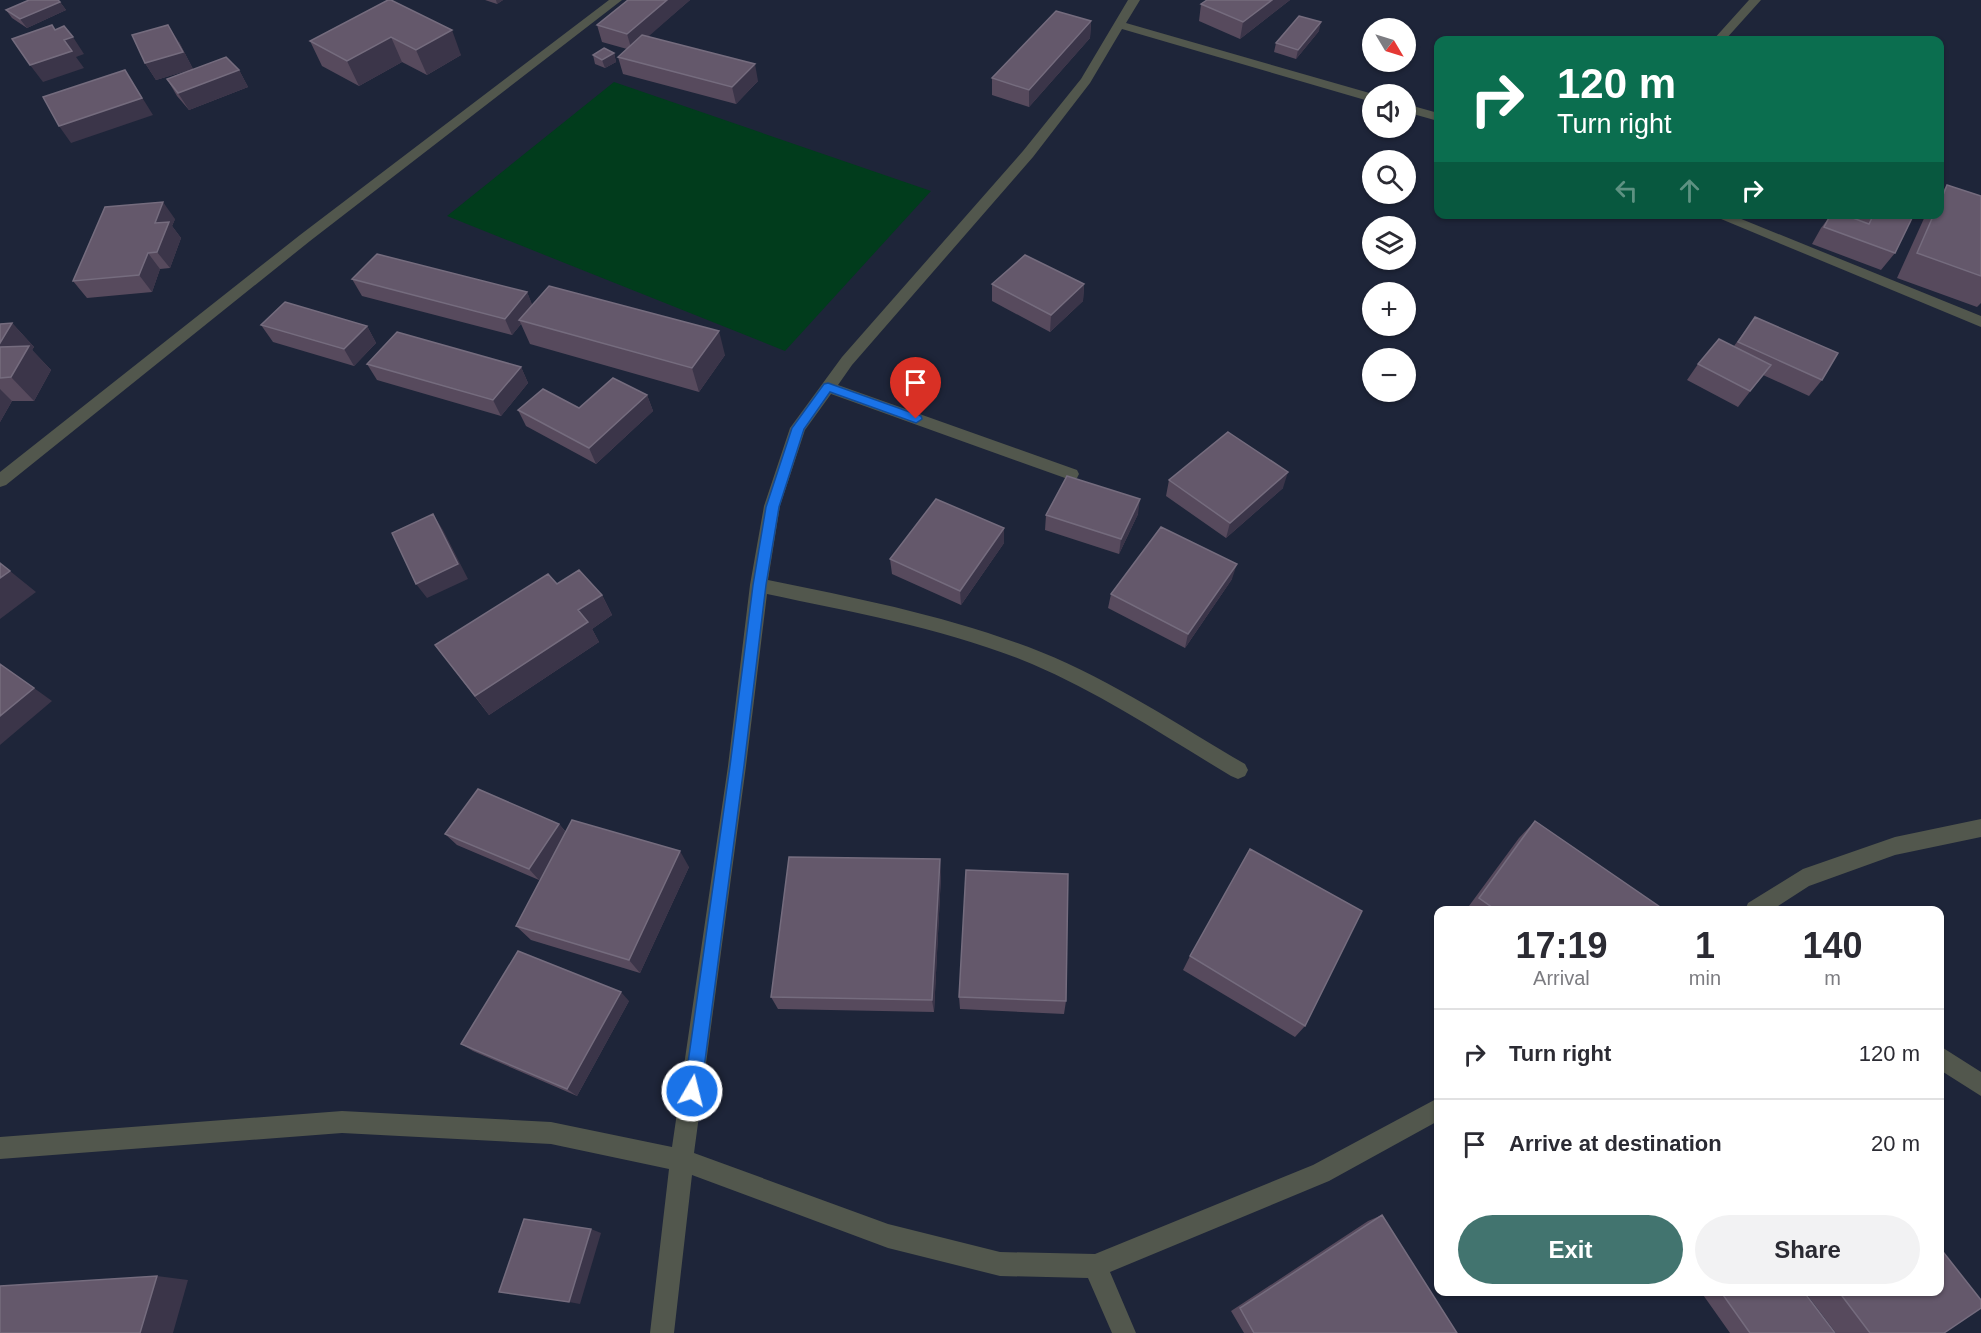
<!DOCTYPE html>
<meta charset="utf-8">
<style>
:root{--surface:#fff;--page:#f2f2f3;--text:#2b2b33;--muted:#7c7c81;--line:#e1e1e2;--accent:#42746f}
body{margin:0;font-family:Arial,sans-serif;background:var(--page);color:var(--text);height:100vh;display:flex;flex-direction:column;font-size:22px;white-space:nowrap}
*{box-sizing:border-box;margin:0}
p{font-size:20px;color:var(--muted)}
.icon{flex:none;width:33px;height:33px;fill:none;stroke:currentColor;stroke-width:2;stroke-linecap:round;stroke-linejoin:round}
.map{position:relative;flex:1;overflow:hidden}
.sheet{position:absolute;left:1434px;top:906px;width:510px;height:390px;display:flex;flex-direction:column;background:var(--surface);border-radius:12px;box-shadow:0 2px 4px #0004}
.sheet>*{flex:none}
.top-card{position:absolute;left:1434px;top:36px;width:510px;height:183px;border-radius:12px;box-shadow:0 2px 4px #0004;background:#0b6e4f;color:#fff;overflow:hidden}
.needle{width:39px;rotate:128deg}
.tools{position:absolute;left:1362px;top:18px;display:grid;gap:12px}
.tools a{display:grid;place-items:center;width:54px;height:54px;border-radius:50%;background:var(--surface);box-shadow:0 2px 4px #0004;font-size:30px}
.pin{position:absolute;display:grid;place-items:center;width:51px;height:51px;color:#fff;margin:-62px -26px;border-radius:50% 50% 50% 0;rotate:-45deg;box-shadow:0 0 6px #0007}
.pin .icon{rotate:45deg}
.me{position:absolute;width:66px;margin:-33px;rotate:8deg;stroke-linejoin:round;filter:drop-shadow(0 0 4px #0008)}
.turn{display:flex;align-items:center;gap:21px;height:126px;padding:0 24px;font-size:27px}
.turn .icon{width:78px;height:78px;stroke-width:2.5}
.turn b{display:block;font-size:42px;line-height:51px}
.lanes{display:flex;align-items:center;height:57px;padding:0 24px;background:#0003;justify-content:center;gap:30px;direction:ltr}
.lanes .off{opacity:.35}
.eta{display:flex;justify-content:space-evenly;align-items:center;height:102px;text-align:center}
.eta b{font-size:36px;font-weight:600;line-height:42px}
.primary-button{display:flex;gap:12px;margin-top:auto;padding:12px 24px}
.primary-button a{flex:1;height:69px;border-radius:36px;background:var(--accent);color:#fff;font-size:24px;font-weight:600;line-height:69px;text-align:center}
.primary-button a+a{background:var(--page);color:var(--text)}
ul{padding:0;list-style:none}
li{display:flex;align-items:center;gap:18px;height:90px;padding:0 24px;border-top:2px solid var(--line)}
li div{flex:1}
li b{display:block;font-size:22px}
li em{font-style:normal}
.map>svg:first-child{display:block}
.green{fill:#013c1c}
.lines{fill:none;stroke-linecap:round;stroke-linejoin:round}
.street{fill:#52574d;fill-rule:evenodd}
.wall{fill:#574a5d}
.shaded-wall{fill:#3b3549}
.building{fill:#64586b;stroke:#756c7e;stroke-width:1.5}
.route{fill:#1a73e8;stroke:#114b97;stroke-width:1.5}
</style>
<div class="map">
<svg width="1981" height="1333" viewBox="0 0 1981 1333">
<rect width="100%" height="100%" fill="#1e2539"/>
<path class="green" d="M 614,82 L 931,191 L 785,351 L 447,216 Z"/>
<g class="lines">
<path class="street" d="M 609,0 L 622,0 L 310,241 L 6,485 L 0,487 L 0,472 L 300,235 Z
M 1128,0 L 1140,0 L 1126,23 L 1373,94 L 1372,102 L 1122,29 L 1090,83 L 1033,157 L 852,365 L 838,385 L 1077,470 L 1079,474 L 1077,478 L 1065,478 L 831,394 L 805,430 L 780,506 L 768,580 C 861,599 953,617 1041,652 C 1113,681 1178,725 1245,764 L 1248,770 L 1245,776 L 1238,779 L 1231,776 C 1166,737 1102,694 1032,664 C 948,629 856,613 767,594 L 746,766 L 694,1153 L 888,1224 L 1000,1252 L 1095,1254 L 1313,1165 L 1438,1098 L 1438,1121 L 1329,1181 L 1110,1272 L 1136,1333 L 1112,1333 L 1088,1278 L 1000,1276 L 888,1248 L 692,1175 L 674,1333 L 650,1333 L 669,1169 L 551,1144 L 342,1133 L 0,1159 L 0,1137 L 342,1111 L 551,1122 L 672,1147 L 728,766 L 750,585 L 764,506 L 790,428 L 842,357 L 1023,151 L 1081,79 Z
M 1749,0 L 1761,0 L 1725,40 L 1713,40 Z
M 1406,104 L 1438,113 L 1438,121 L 1406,112 Z
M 1709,214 L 1729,214 L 1981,316 L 1981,327 Z
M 1981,819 L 1981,837 L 1895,855 L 1809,886 L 1772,910 L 1745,910 L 1748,903 L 1803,869 L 1895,837 Z
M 1940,1046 L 1981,1072 L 1981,1096 L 1940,1070 Z"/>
</g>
<path class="wall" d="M 388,0 L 461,55 L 427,75 L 402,62 L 359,86 L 322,66 L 310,41 Z
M 485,0 L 503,0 L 497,4 Z
M 628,0 L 690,0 L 648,36 L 758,81 L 736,104 L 623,74 L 618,57 L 627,49 L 602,42 L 597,25 Z
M 1207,0 L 1290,0 L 1240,39 L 1199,21 L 1201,4 Z
M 60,2 L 66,10 L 27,28 L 12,18 L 6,10 Z
M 1091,21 L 1090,38 L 1029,107 L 992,95 L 992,78 Z
M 1319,31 L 1296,59 L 1274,52 L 1276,43 Z
M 179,42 L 193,69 L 239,70 L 248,87 L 189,110 L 177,96 L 167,79 L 189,70 L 156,80 L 145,63 Z
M 614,53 L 616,62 L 605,68 L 595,64 L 593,55 Z
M 1947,185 L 1981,196 L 1981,303 L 1977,307 L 1897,278 L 1926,214 L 1940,214 L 1940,195 Z
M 1828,214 L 1914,214 L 1895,253 L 1881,270 L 1812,244 L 1821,228 L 1830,216 Z
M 175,219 L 172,226 L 181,238 L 170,268 L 160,269 L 152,292 L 87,298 L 73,281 Z
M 352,279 L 527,292 L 532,305 L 725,355 L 699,392 L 530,344 L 521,324 L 512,335 L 362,296 Z
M 992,284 L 1084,284 L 1083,301 L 1050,332 L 992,301 Z
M 1755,317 L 1822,380 L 1809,396 L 1763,375 L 1738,407 L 1687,380 L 1698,364 L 1734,346 Z
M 12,323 L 34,347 L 32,350 L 51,370 L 34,401 L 12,401 L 0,422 L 0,324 Z
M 261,325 L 367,326 L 376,343 L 354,366 L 273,342 Z
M 367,364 L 521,367 L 528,383 L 501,416 L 377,380 Z
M 647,395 L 653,411 L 596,464 L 526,426 L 518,410 L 579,408 Z
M 1169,480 L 1283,488 L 1226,538 L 1166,496 Z
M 1138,514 L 1119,554 L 1045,530 L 1046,515 Z
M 1004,543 L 961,605 L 892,574 L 890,559 Z
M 1232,579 L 1185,648 L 1108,608 L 1111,594 Z
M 557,584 L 602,595 L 612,615 L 592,629 L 599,642 L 489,715 L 435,645 Z
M 1535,821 L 1658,910 L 1466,910 L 1519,838 Z
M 559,824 L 566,832 L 689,867 L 640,973 L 531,940 L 516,926 L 547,867 L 539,880 L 457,845 L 445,834 Z
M 941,875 L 934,1012 L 778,1009 L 771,997 Z
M 1190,956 L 1305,1026 L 1295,1037 L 1183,970 Z
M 959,997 L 1066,1001 L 1064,1014 L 960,1009 Z
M 629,1001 L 577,1096 L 473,1051 L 461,1044 Z
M 1382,1215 L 1457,1333 L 1244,1333 L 1231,1311 L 1368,1221 Z
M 1701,1292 L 1804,1292 L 1835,1333 L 1730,1333 Z
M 1805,1292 L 1940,1292 L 1944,1333 L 1836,1333 Z"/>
<path class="shaded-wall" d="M 496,0 L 503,0 L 497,4 Z
M 667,0 L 690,0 L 632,51 L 627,34 Z
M 1272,0 L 1290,0 L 1240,39 L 1243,22 Z
M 60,2 L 66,10 L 27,28 L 20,19 Z
M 1091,21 L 1090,38 L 1029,107 L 1029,90 Z
M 1321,22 L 1319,31 L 1296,59 L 1298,50 Z
M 168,25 L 179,42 L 193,69 L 156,80 L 145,63 Z
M 452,30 L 461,55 L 427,75 L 416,50 Z
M 73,37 L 84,54 L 76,57 L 84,68 L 43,82 L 30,65 L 64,40 Z
M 391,37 L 402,62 L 359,86 L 347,61 Z
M 614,53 L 616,62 L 605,68 L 602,60 Z
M 755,64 L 758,81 L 736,104 L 732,87 Z
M 125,70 L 153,115 L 71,143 L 59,126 Z
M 239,70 L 248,87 L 189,110 L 178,93 Z
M 163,202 L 175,219 L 172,226 L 181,238 L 170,268 L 157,252 L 155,223 Z
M 148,253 L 160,269 L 152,292 L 139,275 Z
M 1084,284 L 1083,301 L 1050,332 L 1051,315 Z
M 527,292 L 534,309 L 519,320 L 521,324 L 512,335 L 505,319 Z
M 12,323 L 34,347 L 32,350 L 51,370 L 34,401 L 11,377 L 0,350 L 0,343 Z
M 367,326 L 376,343 L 354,366 L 344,349 Z
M 719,331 L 725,355 L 699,392 L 692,368 Z
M 521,367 L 528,383 L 501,416 L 493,400 Z
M 0,389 L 12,401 L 0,422 Z
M 647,395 L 653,411 L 596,464 L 589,448 Z
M 1288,472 L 1283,488 L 1226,538 L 1230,523 Z
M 1140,499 L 1138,514 L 1119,554 L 1121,539 Z
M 433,514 L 443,530 L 468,579 L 427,598 L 416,584 Z
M 1004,528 L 1004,543 L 961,605 L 960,591 Z
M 1237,564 L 1232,579 L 1185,648 L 1188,634 Z
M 10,571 L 36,592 L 0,619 L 0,578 Z
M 602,595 L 612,615 L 592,629 L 599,642 L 489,715 L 475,696 L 578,610 Z
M 34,688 L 52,701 L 0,745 L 0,716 Z
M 559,824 L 568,835 L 539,880 L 529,869 Z
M 680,851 L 689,867 L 640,973 L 629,960 Z
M 940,859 L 941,875 L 934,1012 L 932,1000 Z
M 621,992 L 629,1001 L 577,1096 L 567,1089 Z
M 591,1229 L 601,1233 L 580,1304 L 569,1302 Z
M 157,1276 L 188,1280 L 173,1333 L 140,1333 Z"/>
<path class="building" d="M 29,0 L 58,0 L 60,2 L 20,19 L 6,10 Z
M 388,0 L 391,0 L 452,30 L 416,50 L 391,37 L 347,61 L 310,41 Z
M 628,0 L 667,0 L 627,34 L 597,25 Z
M 1207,0 L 1272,0 L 1243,22 L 1201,4 Z
M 1056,11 L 1091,21 L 1029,90 L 992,78 Z
M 1299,16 L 1321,22 L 1298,50 L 1276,43 Z
M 52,25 L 55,30 L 64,26 L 73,37 L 64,40 L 72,51 L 30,65 L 12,39 Z
M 168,25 L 183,52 L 145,63 L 132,35 Z
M 642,35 L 755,64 L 732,87 L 618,57 Z
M 604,48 L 614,53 L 602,60 L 593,55 Z
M 226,57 L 239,70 L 178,93 L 167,79 Z
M 125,70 L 142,98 L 59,126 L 43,97 Z
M 1947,185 L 1981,196 L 1981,276 L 1917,253 L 1934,214 L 1940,214 L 1940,203 Z
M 163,202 L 155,223 L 169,222 L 157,252 L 148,253 L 139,275 L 73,281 L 105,207 Z
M 1831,214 L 1842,214 L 1869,224 L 1874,214 L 1914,214 L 1895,253 L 1824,227 Z
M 377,254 L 527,292 L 505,319 L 352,279 Z
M 1025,255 L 1084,284 L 1051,315 L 992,284 Z
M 549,286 L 719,331 L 692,368 L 519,320 Z
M 285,302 L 367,326 L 344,349 L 261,325 Z
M 1755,317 L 1838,353 L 1822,380 L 1738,342 Z
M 12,323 L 0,343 L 0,324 Z
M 397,332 L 521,367 L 493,400 L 367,364 Z
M 1719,339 L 1771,365 L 1750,391 L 1698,364 Z
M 29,346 L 11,377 L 0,378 L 0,347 Z
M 613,378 L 647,395 L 589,448 L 518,410 L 543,389 L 579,408 Z
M 1228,432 L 1288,472 L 1230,523 L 1169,480 Z
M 1067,476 L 1140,499 L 1121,539 L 1046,515 Z
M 936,499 L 1004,528 L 960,591 L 890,559 Z
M 433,514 L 458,564 L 416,584 L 392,533 Z
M 1161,527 L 1237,564 L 1188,634 L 1111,594 Z
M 0,563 L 10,571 L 0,578 Z
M 579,570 L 602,595 L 578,610 L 588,622 L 475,696 L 435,645 L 548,574 L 557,584 Z
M 0,664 L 34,688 L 0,716 Z
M 478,789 L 559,824 L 529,869 L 445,834 Z
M 572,820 L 680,851 L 629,960 L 516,926 Z
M 1535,821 L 1660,907 L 1658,910 L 1496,910 L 1479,898 Z
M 1250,849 L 1362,911 L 1305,1026 L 1190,956 Z
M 789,857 L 940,859 L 932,1000 L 771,997 Z
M 966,870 L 1068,874 L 1066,1001 L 959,997 Z
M 518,951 L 621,992 L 567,1089 L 461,1044 Z
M 1382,1215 L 1457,1333 L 1254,1333 L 1240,1308 Z
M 524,1219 L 591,1229 L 569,1302 L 499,1292 Z
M 1940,1248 L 1981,1300 L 1981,1308 L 1944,1333 L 1870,1333 L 1839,1292 L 1940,1292 Z
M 157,1276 L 140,1333 L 0,1333 L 0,1286 Z
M 1721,1292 L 1804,1292 L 1835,1333 L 1750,1333 Z"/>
<path class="route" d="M 828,383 L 921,416 L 922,419 L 916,423 L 830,392 L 804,429 L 779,507 L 766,585 L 744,766 L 701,1091 L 698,1097 L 692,1099 L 686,1097 L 684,1091 L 730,766 L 753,585 L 766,507 L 792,428 L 824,384 Z"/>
</svg>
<div class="tools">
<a><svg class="needle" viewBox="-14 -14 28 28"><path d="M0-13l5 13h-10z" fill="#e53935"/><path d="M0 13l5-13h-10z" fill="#7c7c81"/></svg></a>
<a><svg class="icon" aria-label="sound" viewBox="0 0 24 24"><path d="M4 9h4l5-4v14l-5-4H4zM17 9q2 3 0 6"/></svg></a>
<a><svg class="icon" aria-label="search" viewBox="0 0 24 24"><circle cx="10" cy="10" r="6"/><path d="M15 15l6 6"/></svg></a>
<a><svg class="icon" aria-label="layers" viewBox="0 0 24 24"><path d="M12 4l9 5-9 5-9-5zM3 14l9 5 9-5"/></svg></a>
<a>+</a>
<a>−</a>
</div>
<div class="pin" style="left:916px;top:419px;background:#d93025"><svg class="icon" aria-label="arrive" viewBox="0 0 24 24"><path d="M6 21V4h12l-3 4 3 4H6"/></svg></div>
<svg class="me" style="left:692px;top:1091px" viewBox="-20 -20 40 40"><circle r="17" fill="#1a73e8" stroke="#fff" stroke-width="3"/><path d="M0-11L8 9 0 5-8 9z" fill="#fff"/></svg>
<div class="top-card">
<div class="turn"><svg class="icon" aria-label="right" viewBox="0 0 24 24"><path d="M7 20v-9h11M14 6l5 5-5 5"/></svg><div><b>120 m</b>Turn right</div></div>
<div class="lanes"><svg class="icon off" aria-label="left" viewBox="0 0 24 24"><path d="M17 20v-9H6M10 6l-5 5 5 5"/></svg><svg class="icon off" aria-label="ahead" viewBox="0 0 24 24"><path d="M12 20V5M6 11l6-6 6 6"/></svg><svg class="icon" aria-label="right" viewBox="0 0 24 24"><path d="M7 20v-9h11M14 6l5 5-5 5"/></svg></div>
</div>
<section class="sheet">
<div class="eta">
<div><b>17:19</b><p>Arrival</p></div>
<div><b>1</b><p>min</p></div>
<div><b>140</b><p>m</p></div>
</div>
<ul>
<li><svg class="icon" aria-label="right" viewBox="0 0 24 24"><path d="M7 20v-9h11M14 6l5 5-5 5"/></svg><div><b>Turn right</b></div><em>120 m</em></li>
<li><svg class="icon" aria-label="arrive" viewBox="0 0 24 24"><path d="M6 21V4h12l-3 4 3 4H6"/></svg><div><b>Arrive at destination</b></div><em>20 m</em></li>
</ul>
<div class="primary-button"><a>Exit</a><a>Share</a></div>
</section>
</div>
